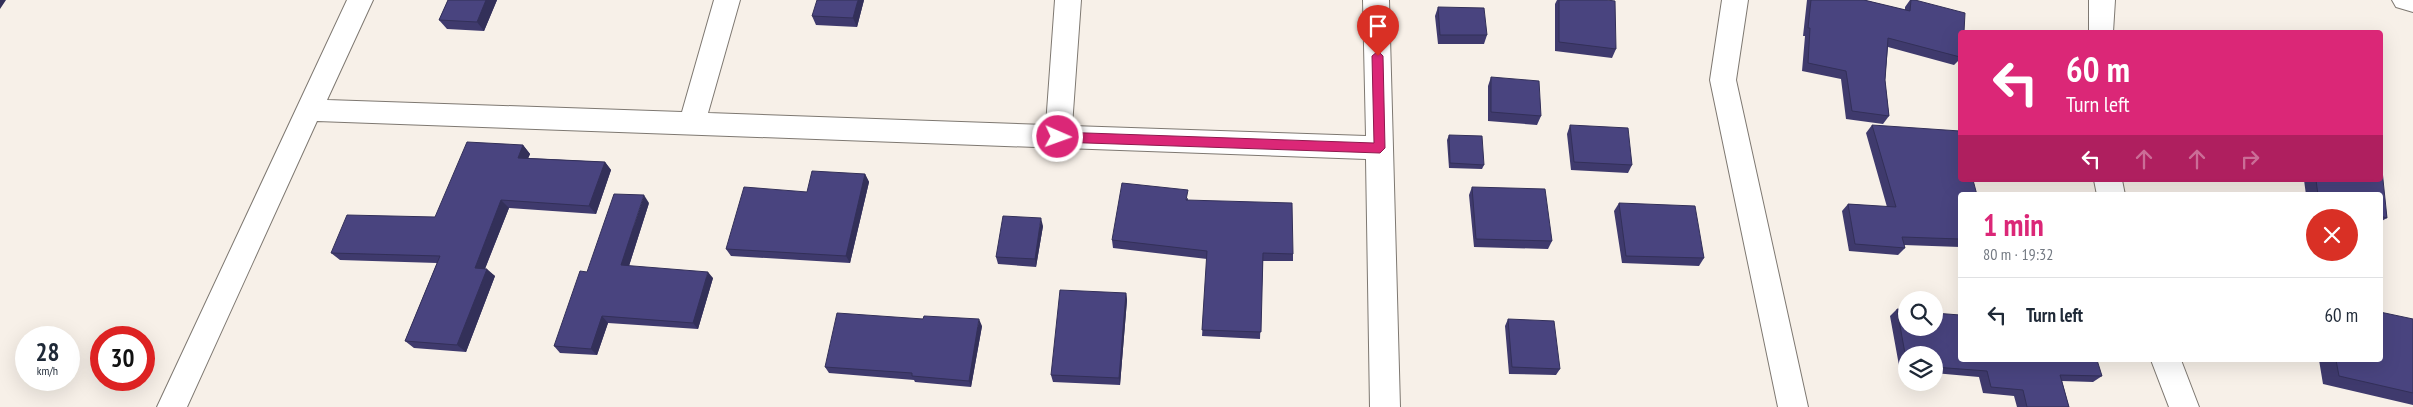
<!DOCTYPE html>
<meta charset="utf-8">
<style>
:root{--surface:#fff;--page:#f2f2f3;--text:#1f2937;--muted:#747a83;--line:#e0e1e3;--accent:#db2777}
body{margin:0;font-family:"PT Sans Narrow",sans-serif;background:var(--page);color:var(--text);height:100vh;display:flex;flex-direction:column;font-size:19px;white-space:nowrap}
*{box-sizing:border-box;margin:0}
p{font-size:16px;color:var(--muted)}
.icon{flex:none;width:28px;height:28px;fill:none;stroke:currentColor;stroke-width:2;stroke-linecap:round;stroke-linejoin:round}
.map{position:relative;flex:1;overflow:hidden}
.sheet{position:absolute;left:1958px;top:192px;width:425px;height:170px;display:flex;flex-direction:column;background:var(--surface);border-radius:5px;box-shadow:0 5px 20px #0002}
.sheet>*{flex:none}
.hud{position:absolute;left:1958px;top:30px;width:425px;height:152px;border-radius:5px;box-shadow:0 5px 20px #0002;background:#db2777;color:#fff;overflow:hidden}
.fabs{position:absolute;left:1898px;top:291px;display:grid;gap:10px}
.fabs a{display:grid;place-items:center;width:45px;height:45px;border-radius:50%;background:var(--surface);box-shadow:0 5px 20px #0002;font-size:25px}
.speed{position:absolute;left:15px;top:326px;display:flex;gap:10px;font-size:25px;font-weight:700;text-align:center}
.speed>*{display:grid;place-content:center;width:65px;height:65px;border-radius:50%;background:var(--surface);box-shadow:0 5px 20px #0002;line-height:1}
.speed small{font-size:12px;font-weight:400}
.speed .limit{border:8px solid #d22;background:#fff;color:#111}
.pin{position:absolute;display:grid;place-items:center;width:42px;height:42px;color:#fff;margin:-51px -21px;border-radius:50% 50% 50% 0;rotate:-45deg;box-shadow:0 0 5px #0007}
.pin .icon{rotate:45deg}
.me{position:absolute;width:55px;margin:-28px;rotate:92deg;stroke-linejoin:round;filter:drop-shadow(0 0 4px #0008)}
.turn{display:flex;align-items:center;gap:18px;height:105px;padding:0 25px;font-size:22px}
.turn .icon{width:65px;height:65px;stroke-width:2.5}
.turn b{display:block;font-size:35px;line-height:42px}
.lanes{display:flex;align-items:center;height:48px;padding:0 25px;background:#0003;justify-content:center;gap:25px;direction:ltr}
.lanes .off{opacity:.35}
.round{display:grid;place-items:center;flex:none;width:52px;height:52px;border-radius:26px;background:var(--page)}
.summary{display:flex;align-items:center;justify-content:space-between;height:85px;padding:0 25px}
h1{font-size:30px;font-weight:700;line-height:38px;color:var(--accent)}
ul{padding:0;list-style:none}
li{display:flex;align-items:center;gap:15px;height:75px;padding:0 25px;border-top:1px solid var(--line)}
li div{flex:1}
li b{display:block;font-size:19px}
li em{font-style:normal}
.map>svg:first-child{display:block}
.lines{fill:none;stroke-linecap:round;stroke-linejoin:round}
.minor-casing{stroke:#7e7871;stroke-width:2}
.minor{fill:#fff;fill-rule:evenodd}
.wall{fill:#3f3a6d}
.shaded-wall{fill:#333059}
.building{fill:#49447f;stroke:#333059}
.route{fill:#db2777;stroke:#8e194d}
</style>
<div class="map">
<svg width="2413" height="407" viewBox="0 0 2413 407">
<rect width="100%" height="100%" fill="#f7f0e8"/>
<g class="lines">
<defs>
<path id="minor" d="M 347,0 L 373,0 L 327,100 L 682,112 L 714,0 L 740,0 L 708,113 L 1046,125 L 1055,0 L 1081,0 L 1072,126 L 1366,136 L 1363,0 L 1389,0 L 1400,407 L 1370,407 L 1366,159 L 317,121 L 187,407 L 157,407 Z
M 1722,0 L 1748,0 L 1736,80 L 1808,407 L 1778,407 L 1710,80 Z
M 2089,0 L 2115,0 L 2113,32 L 2089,32 Z
M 2392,0 L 2413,0 L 2413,12 L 2396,7 Z
M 2094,180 L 2122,180 L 2125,195 L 2097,195 Z
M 2151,360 L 2181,360 L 2199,407 L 2169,407 Z"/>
</defs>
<use href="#minor" class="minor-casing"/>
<use href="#minor" class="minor"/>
</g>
<path class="wall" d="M 448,0 L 497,0 L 484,31 L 447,29 L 439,20 Z
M 864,0 L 857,27 L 816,25 L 812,16 Z
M 1557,0 L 1607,0 L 1616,49 L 1612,58 L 1555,51 L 1555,4 Z
M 1807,0 L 1864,0 L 1905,10 L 1905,7 L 1910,0 L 1915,0 L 1960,32 L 1960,59 L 1954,65 L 1888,47 L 1885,80 L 1889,116 L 1883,124 L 1846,119 L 1841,79 L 1802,71 L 1805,36 L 1803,36 Z
M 1438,7 L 1487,35 L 1484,44 L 1438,44 L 1435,16 Z
M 1491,77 L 1541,116 L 1537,125 L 1488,121 L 1488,86 Z
M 1570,125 L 1632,165 L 1628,173 L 1571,170 L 1567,134 Z
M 1872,125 L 1960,195 L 1960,247 L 1904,245 L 1905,248 L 1898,255 L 1849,251 L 1842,211 L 1848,204 L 1887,207 L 1866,133 Z
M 1449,135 L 1484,165 L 1482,169 L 1449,168 L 1447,140 Z
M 523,145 L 530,154 L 528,158 L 605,162 L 611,170 L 596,214 L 509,208 L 485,269 L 495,276 L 466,352 L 414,348 L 405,341 L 437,263 L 340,260 L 331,253 L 435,217 Z
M 865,174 L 869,182 L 850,263 L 731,256 L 726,249 L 807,192 Z
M 2304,180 L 2380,180 L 2387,218 L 2380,222 L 2380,195 L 2306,195 Z
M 1472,187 L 1552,241 L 1548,249 L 1474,247 L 1469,195 Z
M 1188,198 L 1188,200 L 1293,254 L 1293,261 L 1263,261 L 1260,339 L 1202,336 L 1207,259 L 1113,248 L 1112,240 Z
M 649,203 L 629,266 L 713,278 L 698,329 L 608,323 L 597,355 L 560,353 L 554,346 Z
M 1619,203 L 1704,258 L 1699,266 L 1622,263 L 1614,211 Z
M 1043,226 L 1036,267 L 998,264 L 996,257 Z
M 1126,293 L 1127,300 L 1120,385 L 1053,382 L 1051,375 Z
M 1897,309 L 2102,376 L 2093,382 L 2062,381 L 2069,407 L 2017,407 L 2014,396 L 1983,393 L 1979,377 L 1934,373 L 1934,355 L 1906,355 L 1906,371 L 1900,371 L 1890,316 Z
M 1508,319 L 1560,369 L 1556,375 L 1509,374 L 1505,326 Z
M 2413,319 L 2413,405 L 2323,384 L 2319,360 L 2380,360 Z
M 982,326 L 971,387 L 915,382 L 914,380 L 829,373 L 825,367 Z"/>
<path class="shaded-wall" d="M 0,0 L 6,0 L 0,9 Z
M 486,0 L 497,0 L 484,31 L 477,22 Z
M 858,0 L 864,0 L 857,27 L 853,18 Z
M 523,145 L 530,154 L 525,166 L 518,158 Z
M 605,162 L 611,170 L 596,214 L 589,206 Z
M 865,174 L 869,182 L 850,263 L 846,256 Z
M 644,195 L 649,203 L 627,272 L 621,265 Z
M 501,200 L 509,208 L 482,276 L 475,268 Z
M 1041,218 L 1043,226 L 1036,267 L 1035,259 Z
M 487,269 L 495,276 L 466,352 L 457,345 Z
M 708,272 L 713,278 L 698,329 L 693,323 Z
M 1126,293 L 1127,300 L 1120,385 L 1119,378 Z
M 602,316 L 608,323 L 597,355 L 591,349 Z
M 979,319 L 982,326 L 971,387 L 969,381 Z"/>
<path class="building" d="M 448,0 L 486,0 L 477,22 L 439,20 Z
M 817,0 L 858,0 L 853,18 L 812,16 Z
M 1559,0 L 1607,0 L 1615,1 L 1616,49 L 1559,42 Z
M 1811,0 L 1864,0 L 1910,11 L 1911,0 L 1915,0 L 1965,13 L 1964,32 L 1960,32 L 1960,57 L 1888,38 L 1885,80 L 1889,116 L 1852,111 L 1846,71 L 1808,63 L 1810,28 L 1808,28 Z
M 1438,7 L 1484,8 L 1487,35 L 1440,35 Z
M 1491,77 L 1539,81 L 1541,116 L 1491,112 Z
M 1570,125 L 1628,128 L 1632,165 L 1574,162 Z
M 1872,125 L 1960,131 L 1960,180 L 1973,180 L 1977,195 L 1960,195 L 1960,239 L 1902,237 L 1905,248 L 1855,244 L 1848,204 L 1896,207 Z
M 1449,135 L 1482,136 L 1484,165 L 1450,163 Z
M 467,142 L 523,145 L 518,158 L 605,162 L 589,206 L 501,200 L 475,268 L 487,269 L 457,345 L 405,341 L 440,256 L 331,253 L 347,215 L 435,217 Z
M 2380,151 L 2387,218 L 2380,216 L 2380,195 L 2318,195 L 2316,180 L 2380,180 Z
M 812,171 L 865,174 L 846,256 L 726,249 L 744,187 L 807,192 Z
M 1122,183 L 1188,190 L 1186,200 L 1292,203 L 1293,254 L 1263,253 L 1261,332 L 1202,330 L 1207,251 L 1112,240 Z
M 1472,187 L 1545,189 L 1552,241 L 1476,239 Z
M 614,194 L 644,195 L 621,265 L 708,272 L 693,323 L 602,316 L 591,349 L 554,346 L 580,271 L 587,272 Z
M 1619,203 L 1695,206 L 1704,258 L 1626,256 Z
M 1003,216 L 1041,218 L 1035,259 L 996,257 Z
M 1060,290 L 1126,293 L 1119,378 L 1051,375 Z
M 1897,309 L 1906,310 L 1906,328 L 1934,328 L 1934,313 L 1960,315 L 1960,360 L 2097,360 L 2102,376 L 2060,375 L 2069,407 L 2027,407 L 2023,390 L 1991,387 L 1987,371 L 1934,367 L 1934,355 L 1906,355 L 1906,359 Z
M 2380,312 L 2413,319 L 2413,393 L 2339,376 L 2336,360 L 2380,360 Z
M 837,313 L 923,319 L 924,316 L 979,319 L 969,381 L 912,376 L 912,373 L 825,367 Z
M 1508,319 L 1554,321 L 1560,369 L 1512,367 Z"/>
<path class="route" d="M 1378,51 L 1383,56 L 1385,148 L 1380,153 L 1058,142 L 1052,137 L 1058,132 L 1374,143 L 1372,56 Z"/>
</svg>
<div class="fabs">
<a><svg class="icon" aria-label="search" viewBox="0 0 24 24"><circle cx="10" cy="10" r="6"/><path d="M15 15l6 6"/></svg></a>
<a><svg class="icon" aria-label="layers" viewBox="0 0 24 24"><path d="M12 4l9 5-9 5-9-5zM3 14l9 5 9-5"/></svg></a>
</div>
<div class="speed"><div>28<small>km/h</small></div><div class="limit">30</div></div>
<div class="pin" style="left:1378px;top:56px;background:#d93025"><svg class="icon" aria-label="arrive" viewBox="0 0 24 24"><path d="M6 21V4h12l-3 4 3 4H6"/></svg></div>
<svg class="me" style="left:1058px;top:137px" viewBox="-20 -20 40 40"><circle r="17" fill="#db2777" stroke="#fff" stroke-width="3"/><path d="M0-11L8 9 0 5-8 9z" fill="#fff"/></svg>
<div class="hud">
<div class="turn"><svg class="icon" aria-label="left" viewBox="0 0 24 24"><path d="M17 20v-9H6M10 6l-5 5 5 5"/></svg><div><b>60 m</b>Turn left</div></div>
<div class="lanes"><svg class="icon" aria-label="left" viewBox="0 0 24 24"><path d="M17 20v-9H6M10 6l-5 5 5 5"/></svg><svg class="icon off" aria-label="ahead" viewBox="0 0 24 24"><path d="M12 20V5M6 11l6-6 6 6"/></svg><svg class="icon off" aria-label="ahead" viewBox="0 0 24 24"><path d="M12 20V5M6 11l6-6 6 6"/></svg><svg class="icon off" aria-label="right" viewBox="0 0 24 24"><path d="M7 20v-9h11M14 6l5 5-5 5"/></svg></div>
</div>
<section class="sheet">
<div class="summary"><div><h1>1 min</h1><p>80 m · 19:32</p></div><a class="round" style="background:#d93025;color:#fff"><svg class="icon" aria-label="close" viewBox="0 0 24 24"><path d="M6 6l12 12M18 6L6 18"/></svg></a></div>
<ul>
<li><svg class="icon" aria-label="left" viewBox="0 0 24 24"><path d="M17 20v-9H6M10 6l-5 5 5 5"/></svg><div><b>Turn left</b></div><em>60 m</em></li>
</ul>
</section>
</div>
